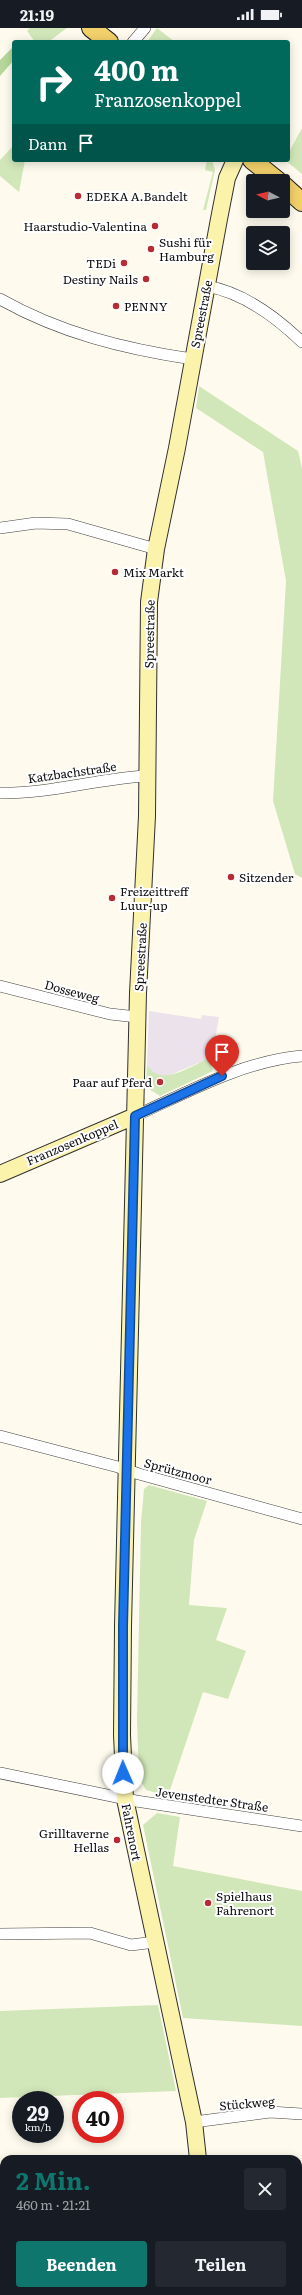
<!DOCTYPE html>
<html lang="de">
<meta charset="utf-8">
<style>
:root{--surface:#171b24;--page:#242831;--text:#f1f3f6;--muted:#9ea1a6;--accent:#0f766e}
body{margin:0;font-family:Literata,serif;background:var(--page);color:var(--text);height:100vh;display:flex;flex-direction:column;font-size:15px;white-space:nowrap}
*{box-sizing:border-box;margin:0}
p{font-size:13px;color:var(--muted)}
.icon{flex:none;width:22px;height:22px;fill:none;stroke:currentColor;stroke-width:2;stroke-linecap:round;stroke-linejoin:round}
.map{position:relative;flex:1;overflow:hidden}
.sheet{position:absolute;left:0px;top:2127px;width:302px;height:140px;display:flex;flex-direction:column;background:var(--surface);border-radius:12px 12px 0 0;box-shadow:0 2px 10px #0003}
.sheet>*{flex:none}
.banner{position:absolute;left:12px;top:12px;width:278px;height:122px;border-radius:4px;box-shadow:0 2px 10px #0003;background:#00695c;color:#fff;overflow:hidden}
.needle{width:26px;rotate:277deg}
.tools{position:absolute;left:246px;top:146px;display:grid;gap:8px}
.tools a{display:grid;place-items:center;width:44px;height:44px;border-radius:4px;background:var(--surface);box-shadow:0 2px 10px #0003;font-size:20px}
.speed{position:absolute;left:12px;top:2063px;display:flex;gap:8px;font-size:20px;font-weight:700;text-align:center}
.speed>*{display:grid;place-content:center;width:52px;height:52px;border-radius:50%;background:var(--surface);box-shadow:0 2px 10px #0003;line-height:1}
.speed small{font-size:10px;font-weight:400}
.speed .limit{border:6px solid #d22;background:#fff;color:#111}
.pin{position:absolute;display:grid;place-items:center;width:34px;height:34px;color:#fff;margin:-41px -17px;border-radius:50% 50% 50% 0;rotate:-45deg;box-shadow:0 0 4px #0007}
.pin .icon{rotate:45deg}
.me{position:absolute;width:44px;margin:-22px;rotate:359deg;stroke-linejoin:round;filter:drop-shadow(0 0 3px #0008)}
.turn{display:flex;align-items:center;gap:14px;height:84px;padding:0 16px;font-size:18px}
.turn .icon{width:52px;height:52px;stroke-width:2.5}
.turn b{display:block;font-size:28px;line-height:34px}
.then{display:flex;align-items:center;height:38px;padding:0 16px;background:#0003;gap:8px;font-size:15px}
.round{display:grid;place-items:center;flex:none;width:42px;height:42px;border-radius:4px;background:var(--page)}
.headline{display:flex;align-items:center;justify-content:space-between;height:68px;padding:0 16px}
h1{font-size:24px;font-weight:700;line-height:30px;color:var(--accent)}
.primary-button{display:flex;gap:8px;margin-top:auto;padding:8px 16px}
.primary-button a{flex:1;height:46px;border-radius:4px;background:var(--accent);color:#fff;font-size:16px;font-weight:700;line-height:46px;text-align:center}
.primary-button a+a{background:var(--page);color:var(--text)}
.status{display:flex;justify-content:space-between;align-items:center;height:28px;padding:0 20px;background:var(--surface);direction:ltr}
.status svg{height:11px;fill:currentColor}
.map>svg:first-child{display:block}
.industrial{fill:#ebe2ec}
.green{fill:#d2e7b9}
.forest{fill:#b6d799}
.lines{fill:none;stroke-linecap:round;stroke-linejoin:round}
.street-casing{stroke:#404040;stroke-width:12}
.secondary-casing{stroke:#2f2f2f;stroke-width:18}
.primary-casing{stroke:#1e1e1e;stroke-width:20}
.street{stroke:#fff;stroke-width:11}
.secondary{stroke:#fbf2ac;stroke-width:16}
.primary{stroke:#f2d06a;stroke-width:18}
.route-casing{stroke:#114b97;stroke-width:10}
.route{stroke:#1a73e8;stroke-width:7}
.poi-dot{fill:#b72b34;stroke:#fff;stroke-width:1.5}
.labels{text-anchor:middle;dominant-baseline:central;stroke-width:4;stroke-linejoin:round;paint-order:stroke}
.poi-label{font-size:12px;fill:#0d0d0d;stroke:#fff;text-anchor:start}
.street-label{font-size:12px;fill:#0d0d0d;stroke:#fff}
</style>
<div class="status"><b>21:19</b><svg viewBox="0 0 49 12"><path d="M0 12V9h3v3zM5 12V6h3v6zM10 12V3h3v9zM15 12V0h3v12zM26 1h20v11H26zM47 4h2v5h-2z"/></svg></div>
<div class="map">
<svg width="302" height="2267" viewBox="0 0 302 2267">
<rect width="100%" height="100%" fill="#fefbee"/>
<path class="industrial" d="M 149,983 L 201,991 L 202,987 L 219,989 L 215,1012 L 219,1026 L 170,1047 L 161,1048 L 152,1045 L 147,1037 Z"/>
<path class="green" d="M 30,0 L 67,0 L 48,14 L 35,14 L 27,3 Z
M 157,0 L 175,14 L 147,14 Z
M 302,100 L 302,146 L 285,132 L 288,132 L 288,126 Z
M 14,117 L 14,132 L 25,132 L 19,164 L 0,148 L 0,132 Z
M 207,132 L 212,132 L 215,142 L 206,182 L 203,182 L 213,144 L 205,142 Z
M 199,358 L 298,423 L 302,441 L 302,850 L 295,846 L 273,773 L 286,553 L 263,424 L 196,380 Z
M 209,1030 L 213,1043 L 160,1068 L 146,1059 L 147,1037 C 161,1060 191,1038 209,1030 Z
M 149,1457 L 207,1473 L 194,1512 L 189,1577 L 227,1580 L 216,1612 L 246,1623 L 228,1671 L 203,1664 L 168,1768 L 146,1762 L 139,1750 L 137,1692 L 141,1494 L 144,1461 Z
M 157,1785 L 180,1789 L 173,1838 L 302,1863 L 302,1998 L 183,1990 L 143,1797 Z
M 158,1977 L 176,2063 L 0,2070 L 0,1983 Z"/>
<path class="forest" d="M 14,18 L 14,32 L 0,48 L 0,32 Z"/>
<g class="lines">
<defs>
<path id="street" d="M 133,14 L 145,0
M 206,258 C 242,264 276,289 302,314
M 0,271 C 60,305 125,321 192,331
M 0,500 L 36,495 L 68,496 L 156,521
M 0,765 C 50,766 99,750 148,748
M 0,958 L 110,986 L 137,989
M 135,1088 C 188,1064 243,1033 302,1028
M 0,1408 L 118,1439 L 139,1446 L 302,1491
M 0,1745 L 136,1773 L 302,1798
M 0,1906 L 90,1905 L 131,1917 L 155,1914
M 194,2094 L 270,2084 L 302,2086"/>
<path id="secondary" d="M 0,1146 L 135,1088
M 198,2131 L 194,2094 L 125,1771 L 122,1707 L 123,1598 L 138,965 L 147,788 L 149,574 L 156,521 L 177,420 L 219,191 L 227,150 L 235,132
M 211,2263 L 212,2267"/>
<path id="primary" d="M 91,0 L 109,14
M 252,132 L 278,153
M 283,157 L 302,174"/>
</defs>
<use href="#street" class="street-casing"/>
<use href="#secondary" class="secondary-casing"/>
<use href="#primary" class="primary-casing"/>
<use href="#street" class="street"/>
<use href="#secondary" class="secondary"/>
<use href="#primary" class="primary"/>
</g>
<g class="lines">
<defs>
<path id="route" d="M 123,1745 L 123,1598 L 135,1088 L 222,1048"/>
</defs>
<use href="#route" class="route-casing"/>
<use href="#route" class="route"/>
</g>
<g class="poi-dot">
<circle cx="78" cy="168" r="4"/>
<circle cx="155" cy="198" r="4"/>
<circle cx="151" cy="221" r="4"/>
<circle cx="124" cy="235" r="4"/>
<circle cx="146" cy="251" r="4"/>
<circle cx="116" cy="278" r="4"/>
<circle cx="115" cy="544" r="4"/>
<circle cx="231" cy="849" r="4"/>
<circle cx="112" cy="870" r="4"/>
<circle cx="160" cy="1054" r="4"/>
<circle cx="117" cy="1812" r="4"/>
<circle cx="208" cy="1875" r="4"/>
</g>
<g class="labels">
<g class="poi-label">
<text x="86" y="168">EDEKA A.Bandelt</text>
<text x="147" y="198" text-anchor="end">Haarstudio-Valentina</text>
<text x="159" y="214">Sushi für<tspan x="159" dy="14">Hamburg</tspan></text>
<text x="116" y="235" text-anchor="end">TEDi</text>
<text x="138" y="251" text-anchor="end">Destiny Nails</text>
<text x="124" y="278">PENNY</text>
<text x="123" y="544">Mix Markt</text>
<text x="239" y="849">Sitzender</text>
<text x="120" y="863">Freizeittreff<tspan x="120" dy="14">Luur-up</tspan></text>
<text x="152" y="1054" text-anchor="end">Paar auf Pferd</text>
<text x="109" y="1805" text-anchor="end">Grilltaverne<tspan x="109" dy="14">Hellas</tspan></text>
<text x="216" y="1868">Spielhaus<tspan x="216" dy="14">Fahrenort</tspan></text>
</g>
<g class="street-label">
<text transform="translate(201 286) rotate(-79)">Spreestraße</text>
<text transform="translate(149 606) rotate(-89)">Spreestraße</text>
<text transform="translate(72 744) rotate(-8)">Katzbachstraße</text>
<text transform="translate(140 929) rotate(-87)">Spreestraße</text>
<text transform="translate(72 963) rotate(15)">Dosseweg</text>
<text transform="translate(72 1114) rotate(-23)">Franzosenkoppel</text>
<text transform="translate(178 1443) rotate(15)">Sprützmoor</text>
<text transform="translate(212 1771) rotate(8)">Jevenstedter Straße</text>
<text transform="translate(132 1804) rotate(79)">Fahrenort</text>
<text transform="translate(247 2075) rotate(-5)">Stückweg</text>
</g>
</g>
</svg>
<div class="tools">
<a><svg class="needle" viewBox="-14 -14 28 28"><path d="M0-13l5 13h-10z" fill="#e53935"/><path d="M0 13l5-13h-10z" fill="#9ea1a6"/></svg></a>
<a><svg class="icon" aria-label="layers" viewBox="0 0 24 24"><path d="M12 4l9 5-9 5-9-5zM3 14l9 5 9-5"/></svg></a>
</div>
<div class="speed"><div>29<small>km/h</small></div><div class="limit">40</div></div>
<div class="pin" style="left:222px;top:1048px;background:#d93025"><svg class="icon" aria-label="arrive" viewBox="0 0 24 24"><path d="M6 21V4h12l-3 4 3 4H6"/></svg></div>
<svg class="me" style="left:123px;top:1745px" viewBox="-20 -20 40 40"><circle r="19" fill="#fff"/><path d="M0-13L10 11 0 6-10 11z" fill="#1a73e8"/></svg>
<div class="banner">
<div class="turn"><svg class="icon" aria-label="right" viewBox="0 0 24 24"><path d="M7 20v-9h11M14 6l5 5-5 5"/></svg><div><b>400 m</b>Franzosenkoppel</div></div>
<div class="then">Dann<svg class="icon" aria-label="arrive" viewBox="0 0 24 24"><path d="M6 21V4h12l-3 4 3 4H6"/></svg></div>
</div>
<section class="sheet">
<div class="headline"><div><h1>2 Min.</h1><p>460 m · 21:21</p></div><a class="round"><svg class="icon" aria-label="close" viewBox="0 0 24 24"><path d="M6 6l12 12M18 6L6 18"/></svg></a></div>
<div class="primary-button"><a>Beenden</a><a>Teilen</a></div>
</section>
</div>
